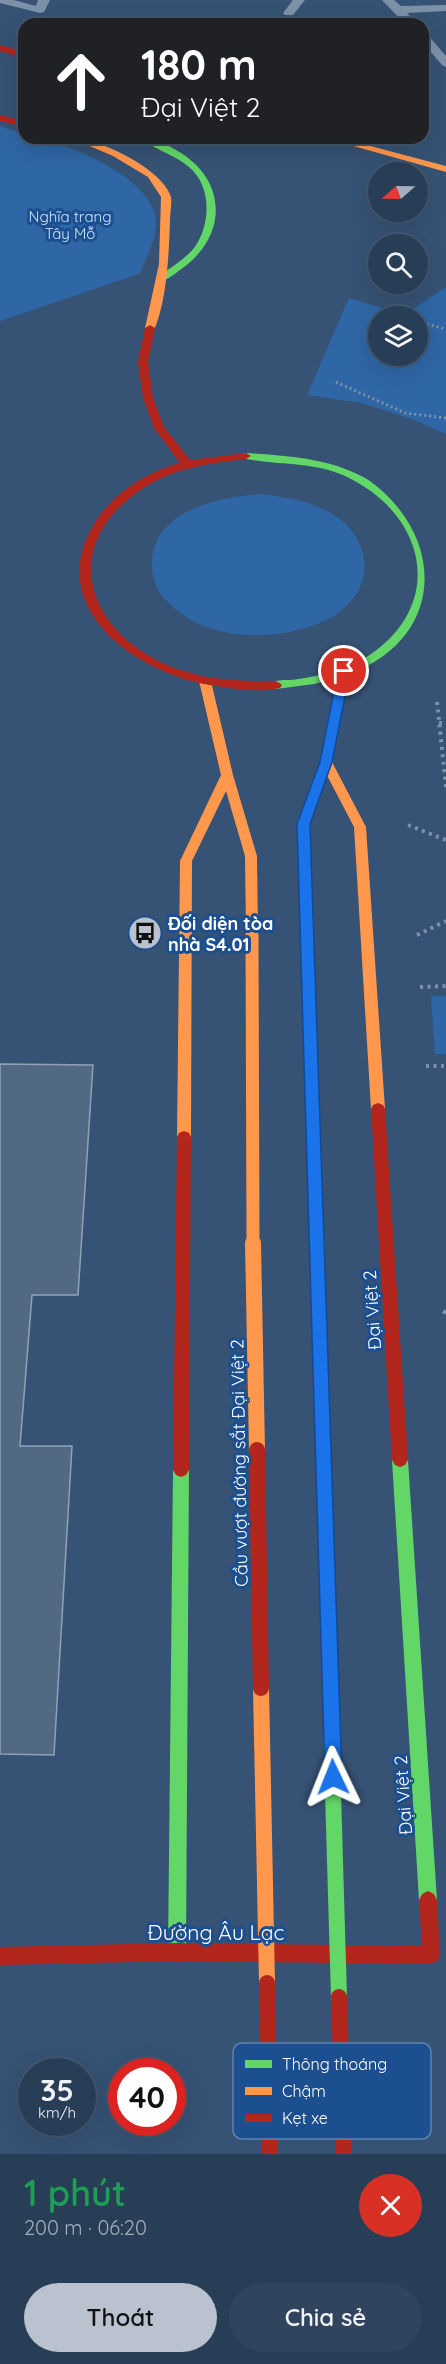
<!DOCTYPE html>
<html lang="vi">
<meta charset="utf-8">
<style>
:root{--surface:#283e57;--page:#30455d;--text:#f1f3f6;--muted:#a5aeba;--line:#44576d;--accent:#b9c2ce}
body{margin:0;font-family:Quicksand,sans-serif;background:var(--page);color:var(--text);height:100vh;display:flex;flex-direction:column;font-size:22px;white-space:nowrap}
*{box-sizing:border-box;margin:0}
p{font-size:20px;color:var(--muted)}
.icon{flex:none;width:33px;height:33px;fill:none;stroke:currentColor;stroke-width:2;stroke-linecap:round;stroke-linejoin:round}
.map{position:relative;height:2154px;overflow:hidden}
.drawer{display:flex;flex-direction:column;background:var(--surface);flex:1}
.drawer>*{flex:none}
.hud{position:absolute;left:18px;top:18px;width:411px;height:126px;border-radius:18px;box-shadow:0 6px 24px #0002,0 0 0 2px var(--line);background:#202124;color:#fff;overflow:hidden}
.needle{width:39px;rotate:250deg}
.buttons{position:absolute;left:368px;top:162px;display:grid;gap:12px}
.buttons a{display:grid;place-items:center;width:60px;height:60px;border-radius:50%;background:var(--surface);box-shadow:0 6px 24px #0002,0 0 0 2px var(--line);font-size:30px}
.speed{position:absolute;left:18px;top:2058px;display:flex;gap:12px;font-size:30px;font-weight:700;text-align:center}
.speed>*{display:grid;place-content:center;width:78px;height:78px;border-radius:50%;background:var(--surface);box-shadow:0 6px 24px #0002,0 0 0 2px var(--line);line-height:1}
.speed small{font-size:15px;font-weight:400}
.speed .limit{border:9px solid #d22;background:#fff;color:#111}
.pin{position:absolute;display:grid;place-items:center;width:51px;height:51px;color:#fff;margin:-26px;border:3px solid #fff;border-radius:50%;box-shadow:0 2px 6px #0007}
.me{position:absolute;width:66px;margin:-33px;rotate:358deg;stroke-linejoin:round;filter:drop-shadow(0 0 4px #0008)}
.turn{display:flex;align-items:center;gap:21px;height:126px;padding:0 24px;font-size:27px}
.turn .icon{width:78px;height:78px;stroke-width:2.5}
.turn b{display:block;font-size:42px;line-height:51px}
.round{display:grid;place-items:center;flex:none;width:63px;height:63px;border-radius:32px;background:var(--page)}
.headline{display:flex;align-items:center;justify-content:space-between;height:102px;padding:0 24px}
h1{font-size:36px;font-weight:600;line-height:45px;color:#1e9e55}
.primary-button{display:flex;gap:12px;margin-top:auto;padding:12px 24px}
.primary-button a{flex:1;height:69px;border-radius:36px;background:var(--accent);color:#111;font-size:24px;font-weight:600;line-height:69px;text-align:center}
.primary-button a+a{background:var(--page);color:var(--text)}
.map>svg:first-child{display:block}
.green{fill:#2f66a5;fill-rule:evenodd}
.building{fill:#526984;stroke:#92a2b6;stroke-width:1.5}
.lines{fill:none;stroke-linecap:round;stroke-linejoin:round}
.path-far2{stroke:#7d92a8;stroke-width:3;stroke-dasharray:2 3;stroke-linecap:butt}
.path-far1{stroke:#7d92a8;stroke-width:4;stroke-dasharray:3 4.5;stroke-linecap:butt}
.path{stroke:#7d92a8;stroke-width:4.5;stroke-dasharray:4 5;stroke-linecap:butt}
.lane{fill:#7d92a8;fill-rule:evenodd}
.fast{fill:#63d668;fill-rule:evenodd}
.slow{fill:#ff974d;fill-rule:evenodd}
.jam{fill:#b3261e;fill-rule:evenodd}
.fast-bridge-far1{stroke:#63d668;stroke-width:13}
.fast-bridge{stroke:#63d668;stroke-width:16}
.slow-bridge-far1{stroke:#ff974d;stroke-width:13}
.slow-bridge{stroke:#ff974d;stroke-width:16}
.jam-bridge{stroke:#b3261e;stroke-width:16}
.route{fill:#1a73e8;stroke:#114b97;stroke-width:1.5}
.labels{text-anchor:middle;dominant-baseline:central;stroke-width:6;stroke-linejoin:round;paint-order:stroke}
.far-park-label{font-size:15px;fill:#cfe3fa;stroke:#1b4f8f}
.poi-label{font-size:18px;font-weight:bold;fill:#fff;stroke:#1b4f8f;text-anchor:start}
.street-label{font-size:18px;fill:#fff;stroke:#1b4f8f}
.near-street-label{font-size:21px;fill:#fff;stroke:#1b4f8f}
.key{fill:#1b4f8f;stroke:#5f84b1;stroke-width:1.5}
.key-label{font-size:16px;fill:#fff}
</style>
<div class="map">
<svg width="446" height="2154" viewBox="0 0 446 2154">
<rect width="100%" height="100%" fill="#365274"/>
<path class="green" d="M 0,126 L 24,134 L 24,138 C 61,138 154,177 156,221 C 157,238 146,259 139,274 L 0,321 Z
M 446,287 L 446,434 L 412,419 L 362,403 L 307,395 L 349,298 L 404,315 ZM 378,316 L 417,316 L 417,356 L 378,356 Z
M 259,494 C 282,497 304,499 325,510 C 375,534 379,593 328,619 C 278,644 202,643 163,597 C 154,587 151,572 152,559 C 157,509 219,498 259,494 Z
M 431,996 L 446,996 L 446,1054 L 435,1054 Z"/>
<path class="building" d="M 0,1064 L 93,1065 L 78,1295 L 32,1295 L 20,1446 L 72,1446 L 54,1755 L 0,1754 Z"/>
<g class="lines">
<path class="path-far2" d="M 422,323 L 446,329
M 336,382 L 405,413 L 446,418"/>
<path class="path-far1" d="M 437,702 L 446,787
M 439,723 L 446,723
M 408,825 L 446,840
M 417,935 L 446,921
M 420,987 L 446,986
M 426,1066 L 446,1066"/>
<path class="path" d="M 443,1311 L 446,1313"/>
<path class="lane" d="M 0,0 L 14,0 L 36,6 L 38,0 L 50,0 L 44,12 L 40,13 L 0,3 Z
M 293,0 L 305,0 L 293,15 L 285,15 L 283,13 Z
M 382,0 L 394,0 L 401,6 L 446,5 L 446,11 L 407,13 L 417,24 L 405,24 Z
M 423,33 L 427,34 L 446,56 L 446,67 L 442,65 L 423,43 Z"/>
<path class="fast" d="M 141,138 C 155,138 164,143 176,150 C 225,177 230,232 184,267 C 177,272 169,279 161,282 L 156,279 L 158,277 C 170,268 184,260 194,248 C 211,225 212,186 189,167 C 175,155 155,150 141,138 Z
M 246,453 C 288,456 333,458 370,481 C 446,537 446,638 349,674 L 332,762 L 309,824 L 313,932 L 307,937 L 301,932 L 297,824 L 320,762 L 337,678 L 314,684 L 276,689 L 270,685 C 275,679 284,680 291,680 C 317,677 343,670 365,658 C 446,608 429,515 345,476 C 312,461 277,466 242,458 L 242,454 Z
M 400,1453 L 405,1455 L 408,1460 L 437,1900 L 434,1906 L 428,1909 L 422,1906 L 419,1900 L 392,1460 L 395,1455 Z
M 181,1463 L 186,1465 L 189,1470 L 186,1952 L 183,1958 L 177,1961 L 171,1958 L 168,1952 L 173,1470 L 176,1465 Z"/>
<path class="slow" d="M 71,138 C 99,138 163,169 171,197 C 172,204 170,214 170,221 C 169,252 167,301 154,330 L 146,330 L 145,328 L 159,264 L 161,197 L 148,177 L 113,156 Z
M 325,138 L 340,138 L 446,166 L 446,172 Z
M 205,677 L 211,681 L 233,775 L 257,856 L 258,936 L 252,941 L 246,936 L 245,856 L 226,791 L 192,861 L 191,1137 L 189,1141 L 179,1141 L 177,1137 L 180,861 L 221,775 L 199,681 Z
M 326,758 L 332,762 L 366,827 L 385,1109 L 383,1113 L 373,1113 L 371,1109 L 354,827 L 320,762 Z"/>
<path class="jam" d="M 0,45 L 24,52 L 24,58 L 0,51 Z
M 0,115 L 24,121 L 24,127 L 0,121 Z
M 150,325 L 155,328 L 148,362 L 153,398 L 164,427 L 190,460 L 246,453 L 251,456 L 246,459 C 203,464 166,469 131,497 C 52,560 101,646 184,671 C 208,679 235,681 261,681 C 269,681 276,679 282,685 L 280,688 C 261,693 236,689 216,686 C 134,675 35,602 101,514 C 120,489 150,471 180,463 L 154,428 L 143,398 L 138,362 L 145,328 Z
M 378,1103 L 383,1105 L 385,1109 L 408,1460 L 405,1465 L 400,1467 L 395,1465 L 392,1460 L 371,1109 L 373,1105 Z
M 184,1131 L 189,1133 L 191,1137 L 189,1470 L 186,1475 L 181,1477 L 176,1475 L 173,1470 L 177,1137 L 179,1133 Z
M 428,1891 L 434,1894 L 437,1900 L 440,1955 L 437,1961 L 431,1964 L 177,1961 L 0,1965 L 0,1947 L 177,1943 L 422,1946 L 419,1900 L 422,1894 Z"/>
<path class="fast-bridge-far1" d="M 307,932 L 317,1244"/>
<path class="fast-bridge" d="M 317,1243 L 317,1256
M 331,1725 L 339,1997"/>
<path class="slow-bridge-far1" d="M 252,936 L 253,1244"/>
<path class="slow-bridge" d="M 253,1243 L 257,1450
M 261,1688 L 267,1983"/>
<path class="jam-bridge" d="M 317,1256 L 331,1725
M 257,1450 L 261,1688
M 267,1983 L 270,2154
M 339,1997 L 344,2154"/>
</g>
<path class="route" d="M 344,667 L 350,671 L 332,762 L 310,824 L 342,1777 L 339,1783 L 333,1785 L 327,1783 L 325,1777 L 297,824 L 320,762 L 338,671 Z"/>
<defs>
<symbol id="bus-disc" viewBox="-11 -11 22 22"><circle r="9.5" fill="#b9c2ce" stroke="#1b4f8f"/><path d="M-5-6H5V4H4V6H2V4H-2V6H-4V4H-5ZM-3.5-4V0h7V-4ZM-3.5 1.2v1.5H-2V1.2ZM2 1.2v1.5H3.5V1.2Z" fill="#111"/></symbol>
</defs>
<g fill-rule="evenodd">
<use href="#bus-disc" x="126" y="914" width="38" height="38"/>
</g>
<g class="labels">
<g class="far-park-label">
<text x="70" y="216">Nghĩa trang<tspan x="70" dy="17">Tây Mỗ</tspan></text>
</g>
<g class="poi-label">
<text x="168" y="923">Đối diện tòa<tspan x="168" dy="21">nhà S4.01</tspan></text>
</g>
<g class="street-label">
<text transform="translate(372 1310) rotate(-94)">Đại Việt 2</text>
<text transform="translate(239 1463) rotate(-91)">Cầu vượt đường sắt Đại Việt 2</text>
<text transform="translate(403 1795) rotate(-94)">Đại Việt 2</text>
</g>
<g class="near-street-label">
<text x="216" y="1932">Đường Âu Lạc</text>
</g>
</g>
<rect x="233" y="2043" width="198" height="96" rx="9" class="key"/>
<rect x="245" y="2060" width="27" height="8" fill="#63d668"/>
<rect x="245" y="2087" width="27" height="8" fill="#ff974d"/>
<rect x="245" y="2114" width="27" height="8" fill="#b3261e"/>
<g class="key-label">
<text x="282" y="2070">Thông thoáng</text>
<text x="282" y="2097">Chậm</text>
<text x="282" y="2124">Kẹt xe</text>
</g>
</svg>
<div class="buttons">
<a><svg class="needle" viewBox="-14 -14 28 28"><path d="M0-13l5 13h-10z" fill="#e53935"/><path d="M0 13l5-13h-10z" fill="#a5aeba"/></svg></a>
<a><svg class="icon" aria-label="search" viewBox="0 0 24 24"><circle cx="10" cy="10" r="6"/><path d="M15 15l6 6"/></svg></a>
<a><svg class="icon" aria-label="layers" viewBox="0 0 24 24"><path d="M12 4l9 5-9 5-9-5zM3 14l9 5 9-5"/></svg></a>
</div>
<div class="speed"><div>35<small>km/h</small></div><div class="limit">40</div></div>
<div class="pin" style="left:344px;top:671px;background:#d93025"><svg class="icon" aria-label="arrive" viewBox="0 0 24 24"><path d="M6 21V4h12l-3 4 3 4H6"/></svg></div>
<svg class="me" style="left:333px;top:1777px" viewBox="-20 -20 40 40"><path d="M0-17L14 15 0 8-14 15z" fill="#1a73e8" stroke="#fff" stroke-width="4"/></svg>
<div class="hud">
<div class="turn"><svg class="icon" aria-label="ahead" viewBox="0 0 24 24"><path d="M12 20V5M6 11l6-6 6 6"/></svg><div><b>180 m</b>Đại Việt 2</div></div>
</div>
</div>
<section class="drawer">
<div class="headline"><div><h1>1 phút</h1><p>200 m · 06:20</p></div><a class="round" style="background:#d93025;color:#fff"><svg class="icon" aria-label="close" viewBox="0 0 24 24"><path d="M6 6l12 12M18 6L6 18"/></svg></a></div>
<div class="primary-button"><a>Thoát</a><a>Chia sẻ</a></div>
</section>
